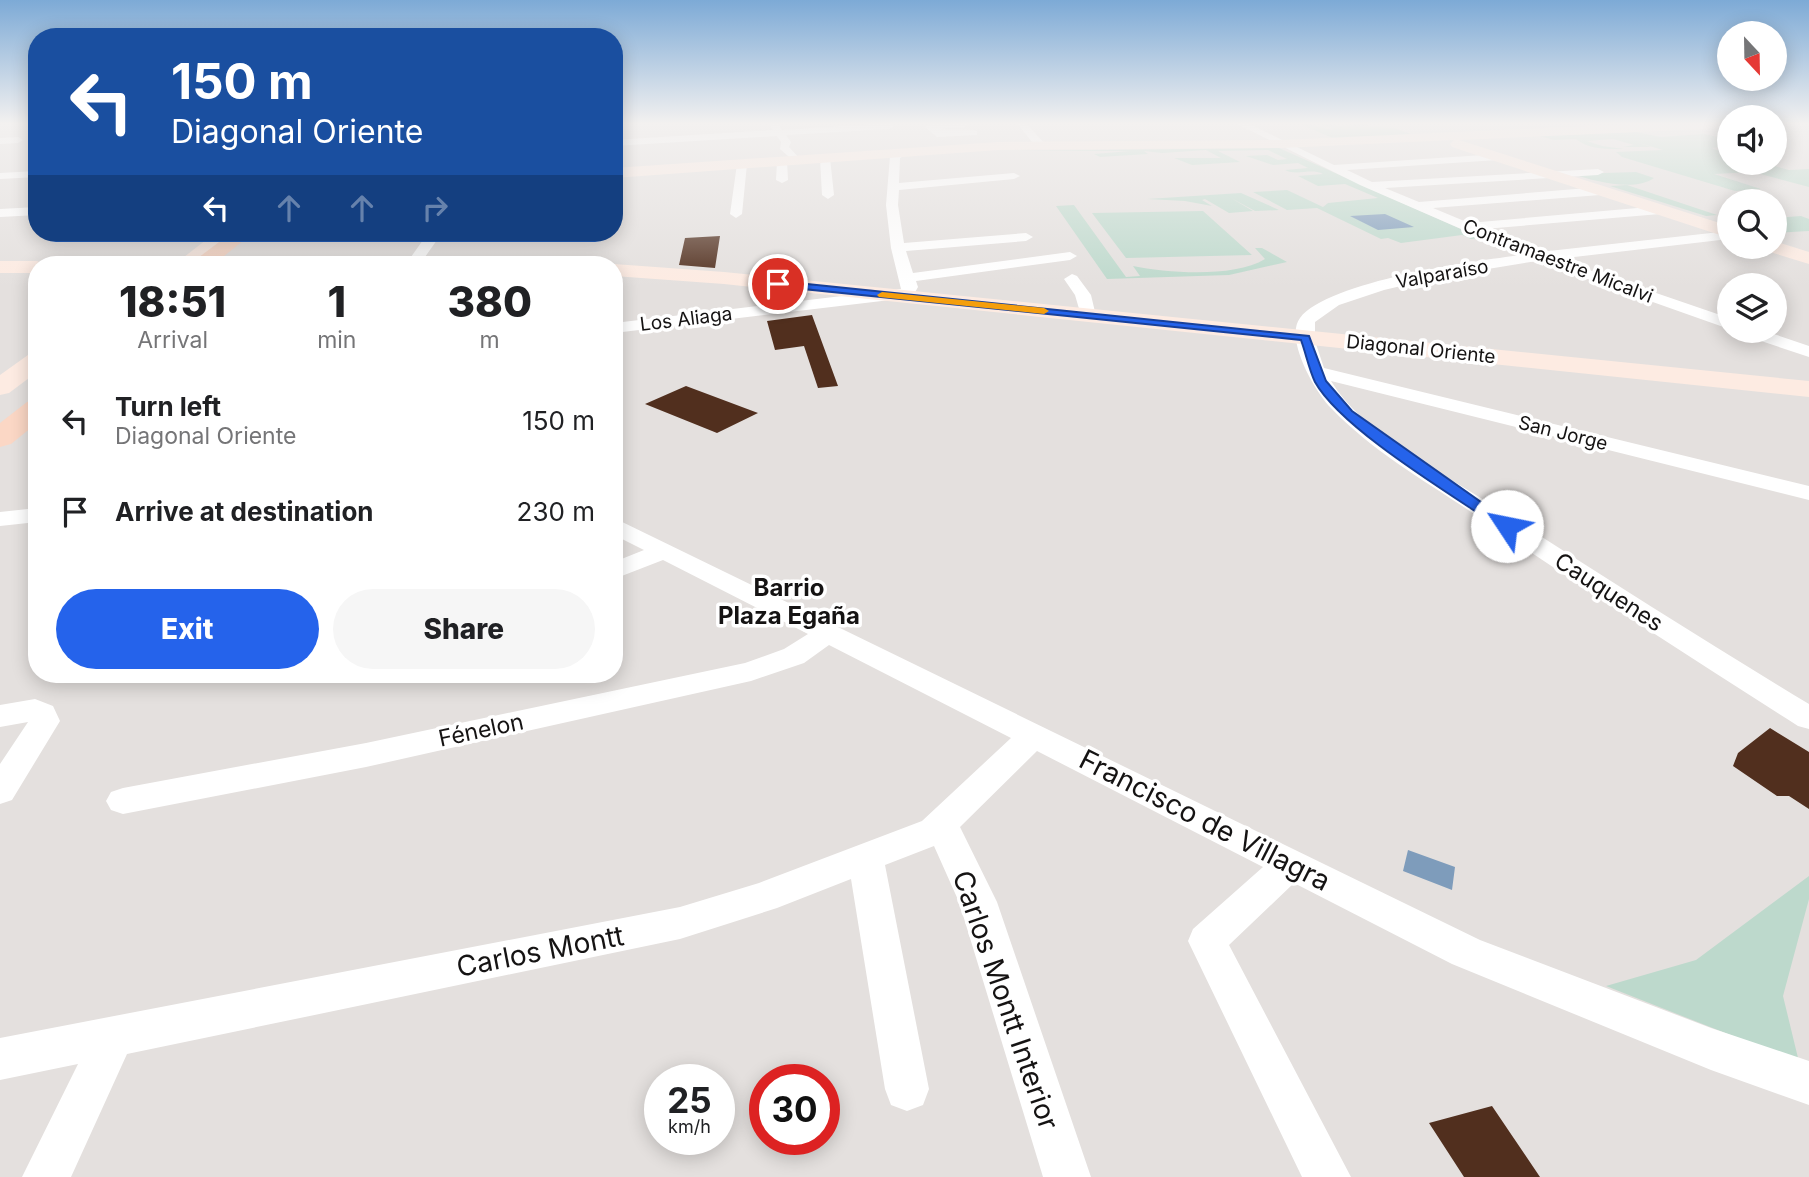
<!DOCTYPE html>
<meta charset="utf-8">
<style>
:root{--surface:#fff;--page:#f6f6f6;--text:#202124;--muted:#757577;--accent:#2563eb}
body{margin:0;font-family:Inter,sans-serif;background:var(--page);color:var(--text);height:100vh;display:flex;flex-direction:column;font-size:26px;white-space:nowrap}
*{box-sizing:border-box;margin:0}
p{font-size:23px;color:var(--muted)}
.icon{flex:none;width:38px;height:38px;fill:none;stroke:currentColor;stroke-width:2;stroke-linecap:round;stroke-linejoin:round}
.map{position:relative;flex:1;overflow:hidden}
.sheet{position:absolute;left:28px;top:256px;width:595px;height:427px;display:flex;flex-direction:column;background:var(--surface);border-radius:28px;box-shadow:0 4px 18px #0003}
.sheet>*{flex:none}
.top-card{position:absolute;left:28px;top:28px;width:595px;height:214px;border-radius:28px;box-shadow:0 4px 18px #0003;background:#1a4fa0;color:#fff;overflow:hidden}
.needle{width:46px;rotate:158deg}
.controls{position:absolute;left:1717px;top:21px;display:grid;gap:14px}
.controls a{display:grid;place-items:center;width:70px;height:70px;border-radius:50%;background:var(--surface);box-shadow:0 4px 18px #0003;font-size:35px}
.speed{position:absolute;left:644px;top:1064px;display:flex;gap:14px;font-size:35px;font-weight:700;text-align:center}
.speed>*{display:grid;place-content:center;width:91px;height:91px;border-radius:50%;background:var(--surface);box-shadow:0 4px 18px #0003;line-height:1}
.speed small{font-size:18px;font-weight:400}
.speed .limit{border:10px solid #d22;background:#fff;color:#111}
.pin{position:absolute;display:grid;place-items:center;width:60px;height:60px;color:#fff;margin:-30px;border:4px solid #fff;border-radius:50%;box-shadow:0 2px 7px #0007}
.me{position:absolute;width:77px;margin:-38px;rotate:304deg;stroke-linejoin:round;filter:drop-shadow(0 0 5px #0008)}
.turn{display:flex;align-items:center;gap:24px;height:147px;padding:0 28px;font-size:32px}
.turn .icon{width:91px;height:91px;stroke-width:2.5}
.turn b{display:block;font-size:49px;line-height:60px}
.lanes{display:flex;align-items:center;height:66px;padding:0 28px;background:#0003;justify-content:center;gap:35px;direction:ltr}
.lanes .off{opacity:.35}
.eta{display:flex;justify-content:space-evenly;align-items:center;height:119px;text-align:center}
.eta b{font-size:42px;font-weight:800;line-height:49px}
.cta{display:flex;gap:14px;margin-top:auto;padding:14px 28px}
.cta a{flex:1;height:80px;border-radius:42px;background:var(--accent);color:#fff;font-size:28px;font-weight:800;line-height:80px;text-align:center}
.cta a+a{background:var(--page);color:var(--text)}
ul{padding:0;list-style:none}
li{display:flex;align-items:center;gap:21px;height:91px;padding:0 28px}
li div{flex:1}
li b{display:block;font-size:26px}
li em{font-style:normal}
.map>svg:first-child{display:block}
.green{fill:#bdd9cc}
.water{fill:#7e9cbb}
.building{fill:#512f1e}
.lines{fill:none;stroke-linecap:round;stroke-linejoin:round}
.street{fill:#fff;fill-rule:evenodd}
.secondary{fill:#fdebe2;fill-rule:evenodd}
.primary{fill:#fbd7c5;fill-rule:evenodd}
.route{fill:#2563eb;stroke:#184099;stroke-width:2}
.slow{fill:#f59e0b}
.labels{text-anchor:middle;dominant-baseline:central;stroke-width:7;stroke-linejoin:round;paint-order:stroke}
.far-street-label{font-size:19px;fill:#151313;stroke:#fff}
.street-label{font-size:23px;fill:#151313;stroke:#fff}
.neighbourhood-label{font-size:24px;font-weight:bold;fill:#151313;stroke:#fff}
.near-street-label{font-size:28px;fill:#151313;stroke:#fff}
</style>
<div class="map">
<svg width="1809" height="1177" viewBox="0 0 1809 1177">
<rect width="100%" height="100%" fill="#e4e0de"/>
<path class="green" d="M 1295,122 C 1310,122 1321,129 1334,130 L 1330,128 L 1341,127 L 1327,127 L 1316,122 L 1337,126 L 1357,125 L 1353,122 L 1371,125 L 1362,127 L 1394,128 L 1414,135 L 1335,139 Z
M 1693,131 L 1729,140 L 1729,146 L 1711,148 L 1729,154 L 1729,163 L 1763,163 L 1789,170 L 1809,169 L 1809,187 L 1753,172 L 1714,174 L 1761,189 L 1735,191 L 1622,157 L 1616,152 L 1663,150 L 1636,142 L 1651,147 L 1623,147 L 1634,145 L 1613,139 L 1587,141 L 1602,146 L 1624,149 C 1608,149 1589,150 1576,139 L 1554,140 L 1540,136 L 1635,132 L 1661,137 L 1703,134 Z
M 1279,148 L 1481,238 L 1471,239 L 1462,235 L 1401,243 L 1388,238 L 1381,239 L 1317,208 L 1287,210 L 1253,192 L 1287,190 L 1323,207 L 1328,203 L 1378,198 L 1345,184 L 1318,186 L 1298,176 L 1323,174 C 1311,168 1297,176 1285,170 L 1308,168 L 1298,163 L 1273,165 L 1246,156 L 1267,155 L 1278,160 L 1287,159 L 1268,150 L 1218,151 L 1240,162 L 1192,165 L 1174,158 L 1221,158 L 1206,150 L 1162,153 L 1144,151 L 1148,154 L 1100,157 L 1094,154 L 1130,151 L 1007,151 Z
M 1636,172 L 1654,178 C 1634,192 1594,181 1572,174 Z
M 1627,185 L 1717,215 L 1706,216 L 1610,186 Z
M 1241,193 L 1279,210 L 1255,211 L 1231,198 L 1253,211 L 1229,213 L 1205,199 L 1202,200 L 1212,206 L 1185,201 L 1147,199 Z
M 1074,205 L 1126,277 L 1140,276 L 1133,266 C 1168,273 1234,278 1265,259 L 1255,248 L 1262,248 L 1287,262 L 1229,275 L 1107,279 L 1056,206 Z
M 1203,211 L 1252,255 L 1126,258 L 1092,213 Z
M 1801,216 L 1809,219 L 1809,231 L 1775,233 L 1775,218 Z
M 1809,876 L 1809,899 L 1783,996 L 1799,1062 L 1606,986 L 1696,960 Z"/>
<path class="water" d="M 1385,214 L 1414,227 L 1378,230 L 1350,216 Z
M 1408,850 L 1455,867 L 1452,890 L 1403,871 Z"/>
<path class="building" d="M 720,236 L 715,268 L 679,265 L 685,238 Z
M 812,315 L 838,386 L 818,388 L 804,346 L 775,350 L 767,321 Z
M 686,386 L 758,413 L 717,433 L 645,404 Z
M 1770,728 L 1809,752 L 1809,809 L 1789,796 L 1777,796 L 1733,766 L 1738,753 Z
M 1492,1106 L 1540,1177 L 1464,1177 L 1429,1123 Z"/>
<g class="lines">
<path class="street" d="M 769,122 L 777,122 L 782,130 L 889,123 L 894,126 L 889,129 L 786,135 L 791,142 L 789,147 L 801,160 L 796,163 L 780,149 L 781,142 L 777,136 L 614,146 L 614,140 L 773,130 Z
M 969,122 L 965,127 L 938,129 L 974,130 L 977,131 L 977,135 L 937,137 L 925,127 L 930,124 Z
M 1016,122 L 1025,122 L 1044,143 L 1044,147 L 1036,147 Z
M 1233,122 L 1245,122 L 1334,165 L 1498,154 L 1503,157 L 1498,160 L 1347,170 L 1372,182 L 1598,169 L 1604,172 L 1598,175 L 1385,188 L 1419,202 L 1600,187 L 1606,191 L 1600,195 L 1433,208 L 1469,223 L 1660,206 L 1666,210 L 1660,214 L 1484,229 L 1540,252 L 1729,231 L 1729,239 L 1557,259 L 1729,318 L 1729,329 L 1537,261 L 1439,277 L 1384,290 L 1339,305 L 1315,322 L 1315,341 L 1324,368 L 1809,486 L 1809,500 L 1331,381 C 1362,433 1439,471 1489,503 C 1595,571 1701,639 1809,704 L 1809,729 L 1798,726 C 1691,658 1584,589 1480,518 C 1429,483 1374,453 1331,408 C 1316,393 1284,339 1300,318 C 1328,281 1475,261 1521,255 L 1360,185 Z
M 0,138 L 18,137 L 23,140 L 18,143 L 0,144 Z
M 906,149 L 911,152 L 900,158 L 899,183 L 1014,173 L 1020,176 L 1014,179 L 899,190 L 898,205 L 904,243 L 1026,233 L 1033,237 L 1026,241 L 906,251 L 913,273 L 1070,252 L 1077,256 L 1070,260 L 916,281 L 918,287 L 913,296 L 907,298 L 614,333 L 614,323 L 901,289 L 891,248 L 886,205 L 890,156 Z
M 825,155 L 830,158 L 834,195 L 828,199 L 822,195 L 820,158 Z
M 782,158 L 787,161 L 788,180 L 782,183 L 776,180 L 777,161 Z
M 742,161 L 747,164 L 742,214 L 736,218 L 730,214 L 737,164 Z
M 37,171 L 37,177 L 0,179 L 0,173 Z
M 614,196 L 623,201 L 618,212 L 614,213 Z
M 37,207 L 37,215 L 0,217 L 0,209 Z
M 428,233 L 442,233 L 420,264 L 406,264 Z
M 1072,274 L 1077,276 L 1091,295 L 1096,316 L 1094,319 L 1082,319 L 1075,295 L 1064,279 Z
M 1741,331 L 1765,331 L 1809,346 L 1809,357 L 1743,335 Z
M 37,508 L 37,522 L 0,526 L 0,512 Z
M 614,518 L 1480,940 L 1711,1028 L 1809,1061 L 1809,1105 L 1711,1070 L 1452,964 L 1294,883 L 1229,945 L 1351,1177 L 1302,1177 L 1188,941 L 1193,929 L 1263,867 L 1037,751 L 960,827 L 997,902 L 1091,1177 L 1043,1177 L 959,902 L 934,846 L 885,865 L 929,1089 L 923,1105 L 907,1111 L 891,1105 L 885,1089 L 851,879 L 777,908 L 680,939 L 127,1054 L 71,1177 L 22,1177 L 78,1064 L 0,1080 L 0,1038 L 680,907 L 759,883 L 922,821 L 1011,738 L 829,645 L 804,663 L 751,681 L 366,767 L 123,814 L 111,810 L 106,801 L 111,792 L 123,788 L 366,743 L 745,663 L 784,649 L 808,634 L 663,560 L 614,579 L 614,562 L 644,550 L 614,535 Z
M 35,699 L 53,706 L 60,721 L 12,800 L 0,804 L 0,764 L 28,722 L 0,727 L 0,705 Z"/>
<path class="secondary" d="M 1674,122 L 1729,122 L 1729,128 L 1459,140 L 1729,226 L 1729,238 L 1452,147 L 1450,144 L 1454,140 L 1282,148 L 998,150 L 614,178 L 614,168 L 998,142 L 1282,140 Z
M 215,233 L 236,233 L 198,264 L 175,264 Z
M 1774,241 L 1809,252 L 1809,264 L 1767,251 L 1764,247 L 1774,247 Z
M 0,261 L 37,261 L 45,264 L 37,264 L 37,273 L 0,273 Z
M 612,264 L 614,264 L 724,272 L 1809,381 L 1809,397 L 724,284 L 614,276 Z
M 37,352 L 37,372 L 9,393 L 0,395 L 0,375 L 28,355 Z"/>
<path class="primary" d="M 231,233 L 253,233 L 214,264 L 190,264 Z
M 37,399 L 37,423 L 11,444 L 0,447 L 0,423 L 27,402 Z"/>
</g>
<linearGradient id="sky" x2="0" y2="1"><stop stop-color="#7daad6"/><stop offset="0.43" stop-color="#f3f1f0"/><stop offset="1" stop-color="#f3f1f0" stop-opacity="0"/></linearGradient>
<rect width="1809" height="287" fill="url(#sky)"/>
<path class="route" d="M 778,281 L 1309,336 L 1326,381 L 1352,411 L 1515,526 L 1512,529 L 1502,529 C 1454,496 1342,430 1315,382 C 1309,369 1306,354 1301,340 L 774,286 L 774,282 Z"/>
<path class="slow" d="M 882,292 L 1044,308 L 1049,311 L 1044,314 L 879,297 L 877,295 Z"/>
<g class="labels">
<g class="far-street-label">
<text transform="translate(1558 261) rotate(21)">Contramaestre Micalvi</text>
<text transform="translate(1442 274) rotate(-10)">Valparaíso</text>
<text transform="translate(686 319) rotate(-7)">Los Aliaga</text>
<text transform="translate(1421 349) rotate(6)">Diagonal Oriente</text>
<text transform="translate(1563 433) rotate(14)">San Jorge</text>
</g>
<g class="street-label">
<text transform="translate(1609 592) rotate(33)">Cauquenes</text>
<text transform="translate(481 730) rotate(-12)">Fénelon</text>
</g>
<g class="neighbourhood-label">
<text x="789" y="587">Barrio<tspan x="789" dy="28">Plaza Egaña</tspan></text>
</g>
<g class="near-street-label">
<text transform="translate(1205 820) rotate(27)">Francisco de Villagra</text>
<text transform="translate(540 951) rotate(-11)">Carlos Montt</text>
<text transform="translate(1006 1000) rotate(71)">Carlos Montt Interior</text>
</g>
</g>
</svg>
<div class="controls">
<a><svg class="needle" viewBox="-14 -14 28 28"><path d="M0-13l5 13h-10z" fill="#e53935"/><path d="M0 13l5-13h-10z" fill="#757577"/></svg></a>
<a><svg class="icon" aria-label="sound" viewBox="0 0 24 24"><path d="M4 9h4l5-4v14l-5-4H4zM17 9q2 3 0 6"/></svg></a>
<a><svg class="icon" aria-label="search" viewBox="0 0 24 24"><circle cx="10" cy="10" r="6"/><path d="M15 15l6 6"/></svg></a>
<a><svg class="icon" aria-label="layers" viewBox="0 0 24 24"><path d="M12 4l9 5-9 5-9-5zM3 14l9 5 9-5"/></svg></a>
</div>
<div class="speed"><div>25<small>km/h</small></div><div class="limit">30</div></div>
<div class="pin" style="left:778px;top:284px;background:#d93025"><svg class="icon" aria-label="arrive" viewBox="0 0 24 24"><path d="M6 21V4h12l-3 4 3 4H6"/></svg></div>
<svg class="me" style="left:1507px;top:526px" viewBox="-20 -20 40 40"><circle r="19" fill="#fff"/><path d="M0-13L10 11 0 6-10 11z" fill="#2563eb"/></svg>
<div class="top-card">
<div class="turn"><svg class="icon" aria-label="left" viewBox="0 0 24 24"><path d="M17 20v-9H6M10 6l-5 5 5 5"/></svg><div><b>150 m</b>Diagonal Oriente</div></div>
<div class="lanes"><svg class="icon" aria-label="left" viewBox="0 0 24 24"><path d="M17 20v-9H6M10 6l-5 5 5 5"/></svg><svg class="icon off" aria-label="ahead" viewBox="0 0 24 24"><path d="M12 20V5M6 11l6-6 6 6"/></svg><svg class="icon off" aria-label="ahead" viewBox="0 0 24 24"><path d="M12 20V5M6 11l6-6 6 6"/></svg><svg class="icon off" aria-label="right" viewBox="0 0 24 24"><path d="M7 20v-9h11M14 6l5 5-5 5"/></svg></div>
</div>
<section class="sheet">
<div class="eta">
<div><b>18:51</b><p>Arrival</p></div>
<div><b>1</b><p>min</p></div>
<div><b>380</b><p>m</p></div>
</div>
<ul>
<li><svg class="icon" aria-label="left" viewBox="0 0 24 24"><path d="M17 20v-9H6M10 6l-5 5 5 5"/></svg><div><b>Turn left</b><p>Diagonal Oriente</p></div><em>150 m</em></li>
<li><svg class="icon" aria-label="arrive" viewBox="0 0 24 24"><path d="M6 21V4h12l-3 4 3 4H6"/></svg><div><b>Arrive at destination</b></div><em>230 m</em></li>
</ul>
<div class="cta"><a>Exit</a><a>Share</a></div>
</section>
</div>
